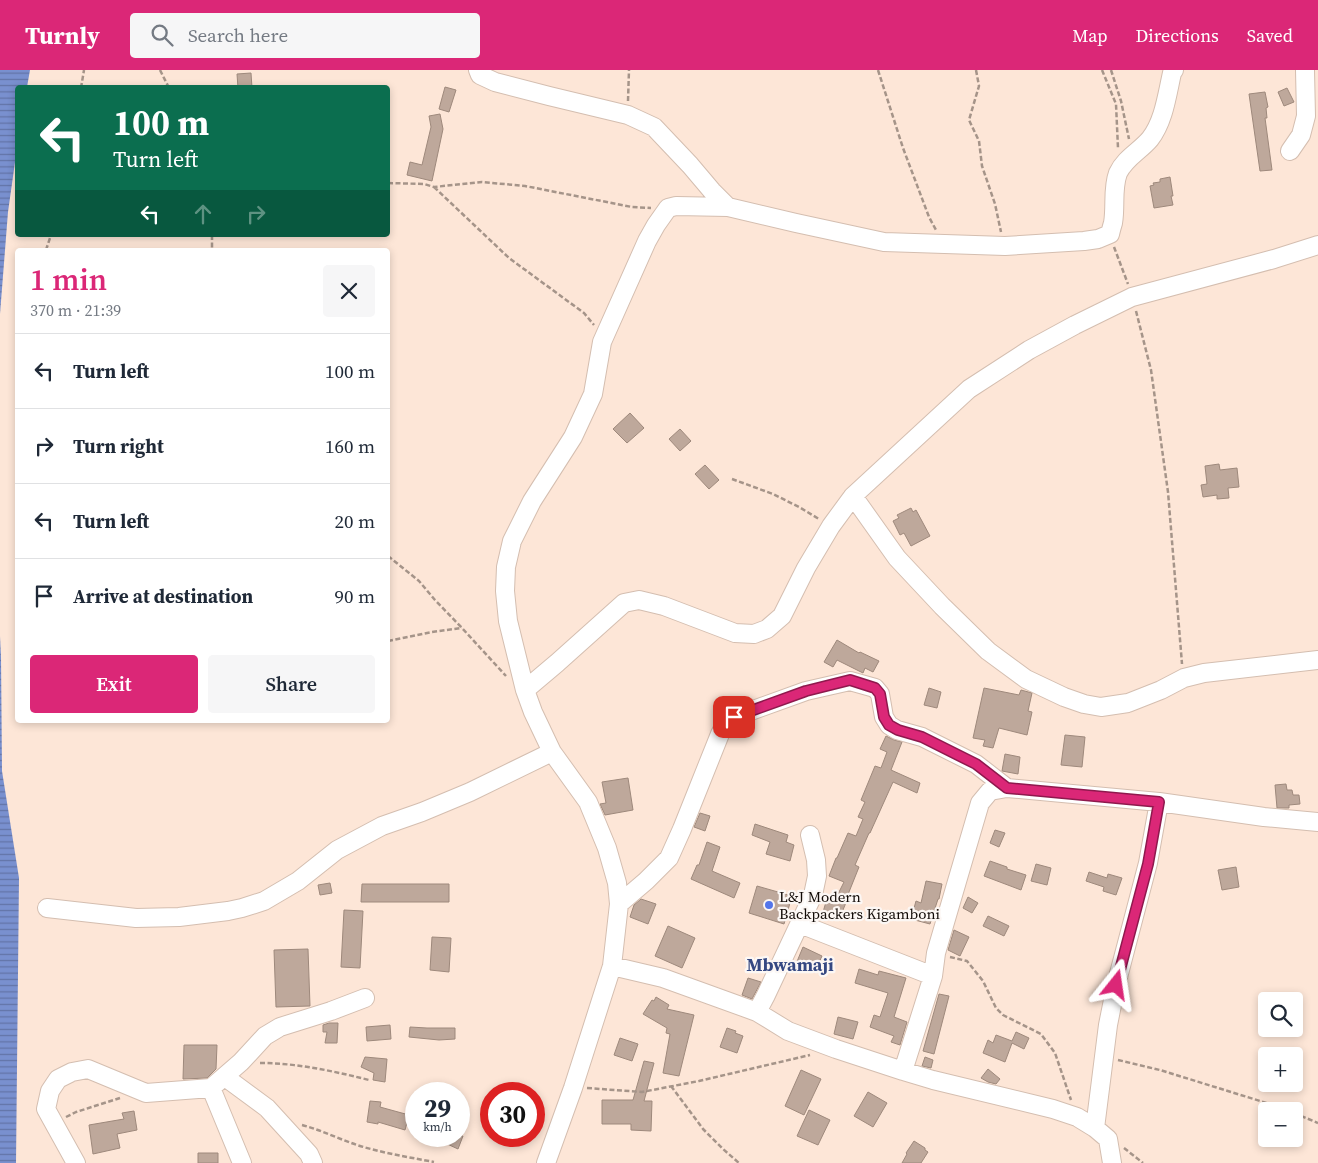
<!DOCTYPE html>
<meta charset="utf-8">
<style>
:root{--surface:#fff;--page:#f6f6f7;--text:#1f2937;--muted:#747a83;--line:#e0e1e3;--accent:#db2777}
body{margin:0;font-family:"Source Serif 4",serif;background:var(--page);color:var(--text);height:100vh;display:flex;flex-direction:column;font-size:19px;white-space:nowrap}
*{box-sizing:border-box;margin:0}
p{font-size:16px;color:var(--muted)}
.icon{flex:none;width:28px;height:28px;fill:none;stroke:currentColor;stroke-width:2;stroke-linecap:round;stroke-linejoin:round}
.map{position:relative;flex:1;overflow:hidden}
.drawer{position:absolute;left:15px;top:178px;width:375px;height:475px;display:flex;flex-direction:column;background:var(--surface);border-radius:5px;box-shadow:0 2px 8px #0003}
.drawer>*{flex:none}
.banner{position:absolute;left:15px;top:15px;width:375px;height:152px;border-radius:5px;box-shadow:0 2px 8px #0003;background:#0b6e4f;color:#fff;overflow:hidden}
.buttons{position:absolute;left:1258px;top:922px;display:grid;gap:10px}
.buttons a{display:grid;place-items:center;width:45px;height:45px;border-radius:5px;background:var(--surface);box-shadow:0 2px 8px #0003;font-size:25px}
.speed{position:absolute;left:405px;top:1012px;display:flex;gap:10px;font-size:25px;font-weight:700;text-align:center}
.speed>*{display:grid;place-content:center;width:65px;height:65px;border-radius:50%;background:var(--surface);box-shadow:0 2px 8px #0003;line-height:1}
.speed small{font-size:12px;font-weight:400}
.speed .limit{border:8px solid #d22;background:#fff;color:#111}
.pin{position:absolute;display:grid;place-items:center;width:42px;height:42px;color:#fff;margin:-21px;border-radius:10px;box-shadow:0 2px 8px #0006}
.me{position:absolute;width:55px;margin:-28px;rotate:15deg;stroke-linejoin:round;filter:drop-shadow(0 0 4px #0008)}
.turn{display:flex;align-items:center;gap:18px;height:105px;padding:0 15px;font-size:22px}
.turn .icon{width:65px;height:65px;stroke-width:2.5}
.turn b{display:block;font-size:35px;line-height:42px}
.lanes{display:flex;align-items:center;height:48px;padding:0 15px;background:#0003;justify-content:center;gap:25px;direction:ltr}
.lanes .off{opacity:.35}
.round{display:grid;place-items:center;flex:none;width:52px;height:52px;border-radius:5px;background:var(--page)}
.summary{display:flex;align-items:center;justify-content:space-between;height:85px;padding:0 15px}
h1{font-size:30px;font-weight:600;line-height:38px;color:var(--accent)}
.action{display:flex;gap:10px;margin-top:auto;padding:10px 15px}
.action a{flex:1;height:58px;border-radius:5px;background:var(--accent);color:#fff;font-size:20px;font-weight:600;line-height:58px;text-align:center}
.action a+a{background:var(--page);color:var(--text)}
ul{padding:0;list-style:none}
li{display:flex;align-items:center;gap:15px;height:75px;padding:0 15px;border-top:1px solid var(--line)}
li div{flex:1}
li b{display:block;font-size:19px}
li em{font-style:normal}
header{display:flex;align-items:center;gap:30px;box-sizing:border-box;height:70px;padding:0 25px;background:var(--accent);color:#fff}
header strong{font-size:24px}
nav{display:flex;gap:28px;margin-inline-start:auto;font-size:18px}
.search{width:350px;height:45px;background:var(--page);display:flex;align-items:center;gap:12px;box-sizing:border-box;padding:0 18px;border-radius:5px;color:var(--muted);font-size:19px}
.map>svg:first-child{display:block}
.water{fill:url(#water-rules)}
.building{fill:#bea89b;stroke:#9e897c}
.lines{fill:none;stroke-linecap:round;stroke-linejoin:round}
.minor-casing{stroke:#d4beb0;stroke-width:20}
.path{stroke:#a59489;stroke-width:2.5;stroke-dasharray:5 2.5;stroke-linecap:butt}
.minor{stroke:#fff;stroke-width:18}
.route-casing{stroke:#8e194d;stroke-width:12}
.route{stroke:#db2777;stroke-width:9}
.poi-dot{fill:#5375ea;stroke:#fcf7f4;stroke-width:2}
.labels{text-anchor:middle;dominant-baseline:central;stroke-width:4.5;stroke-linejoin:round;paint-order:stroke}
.poi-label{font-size:15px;fill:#110a06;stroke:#fcf7f4;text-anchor:start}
.quarter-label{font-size:18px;font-weight:bold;fill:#354882;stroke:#fcf7f4}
</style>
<header>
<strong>Turnly</strong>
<div class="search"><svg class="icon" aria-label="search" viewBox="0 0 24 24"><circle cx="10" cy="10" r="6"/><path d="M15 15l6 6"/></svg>Search here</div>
<nav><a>Map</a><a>Directions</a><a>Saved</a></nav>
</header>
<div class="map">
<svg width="1318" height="1093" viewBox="0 0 1318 1093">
<defs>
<pattern id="water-rules" width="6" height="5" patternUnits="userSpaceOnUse" patternTransform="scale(1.25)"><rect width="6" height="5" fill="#7990cf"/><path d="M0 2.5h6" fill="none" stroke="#6274a6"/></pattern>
</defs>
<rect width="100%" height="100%" fill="#fde6d7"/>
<path class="water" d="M 0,0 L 30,0 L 27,17 L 18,18 L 17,78 L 8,142 L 0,244 Z
M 0,566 L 1,587 L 2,701 L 19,808 L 16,1093 L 0,1093 Z"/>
<path class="building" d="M 251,3 L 252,18 L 238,18 L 237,4 Z
M 445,17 L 456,20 L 449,42 L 439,39 Z
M 1287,18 L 1294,32 L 1284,36 L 1278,22 Z
M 1265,22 L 1268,37 L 1266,38 L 1267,48 L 1265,48 L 1272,100 L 1260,101 L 1249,24 Z
M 440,44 L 443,59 L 432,111 L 407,105 L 410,92 L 422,95 L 431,57 L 429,46 Z
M 1170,107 L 1173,126 L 1171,126 L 1173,135 L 1154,138 L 1150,116 L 1154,115 L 1153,113 L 1160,112 L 1160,109 Z
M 630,343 L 644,358 L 627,373 L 613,359 Z
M 680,359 L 691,371 L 680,381 L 669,369 Z
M 1219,394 L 1220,400 L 1237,398 L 1239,417 L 1228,418 L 1229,428 L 1217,429 L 1217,425 L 1203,427 L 1201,415 L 1207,414 L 1205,396 Z
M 705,395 L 719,410 L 709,419 L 695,404 Z
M 911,438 L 913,442 L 916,440 L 930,466 L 911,476 L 904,463 L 900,465 L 893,451 L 899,448 L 897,445 Z
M 837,570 L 859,583 L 860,582 L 879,591 L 873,602 L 865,598 L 863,603 L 837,590 L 833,597 L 824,592 Z
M 929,618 L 941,622 L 937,638 L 924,635 Z
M 984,618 L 1019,625 L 1021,620 L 1032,623 L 1028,641 L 1032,642 L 1027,665 L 999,658 L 993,678 L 983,676 L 985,670 L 973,668 Z
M 1065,665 L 1085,667 L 1082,697 L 1061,695 Z
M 886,666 L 894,670 L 902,672 L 891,700 L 920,713 L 917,723 L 893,712 L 870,763 L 869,763 L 855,795 L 859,797 L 847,827 L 848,828 L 840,847 L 823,842 L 826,832 L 833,834 L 844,812 L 829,806 L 836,788 L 837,788 L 848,763 L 856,766 L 863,749 L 858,747 L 865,732 L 861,730 L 875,696 L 881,698 L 887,682 L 880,679 Z
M 1005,684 L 1020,687 L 1018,704 L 1002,701 Z
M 628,708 L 633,740 L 605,745 L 600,734 L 606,733 L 602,712 Z
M 1286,714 L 1287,720 L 1292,720 L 1293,725 L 1299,725 L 1300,734 L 1289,735 L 1289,738 L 1277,738 L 1275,715 Z
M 700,743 L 710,746 L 705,761 L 694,757 Z
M 755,754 L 788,765 L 786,772 L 794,775 L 790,791 L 766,784 L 770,772 L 752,765 Z
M 995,760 L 1005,763 L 999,777 L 990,773 Z
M 707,772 L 720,777 L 712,801 L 740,813 L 734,828 L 691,809 L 697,795 L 699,795 Z
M 990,791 L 1007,797 L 1007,799 L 1026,805 L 1021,820 L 984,806 Z
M 1036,794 L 1051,798 L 1047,815 L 1031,811 Z
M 1236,797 L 1239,817 L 1222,820 L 1218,800 Z
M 1089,802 L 1107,808 L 1108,804 L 1122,808 L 1116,825 L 1103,821 L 1104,817 L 1086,811 Z
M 926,811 L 942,814 L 939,829 L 938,829 L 930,854 L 911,849 L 916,831 L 921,833 Z
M 330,813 L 332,823 L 320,825 L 318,815 Z
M 362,814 L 449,814 L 449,832 L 361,832 Z
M 757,816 L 792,826 L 784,854 L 749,843 Z
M 968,827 L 978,833 L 972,843 L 963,838 Z
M 641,829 L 656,834 L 648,854 L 630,847 L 634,835 Z
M 344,840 L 363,841 L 360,898 L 341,897 Z
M 988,846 L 1009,856 L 1004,866 L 983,856 Z
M 668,856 L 695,868 L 682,898 L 655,886 Z
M 954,860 L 969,867 L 960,886 L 948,880 Z
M 432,867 L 451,868 L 449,902 L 430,900 Z
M 803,877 L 822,886 L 815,902 L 796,894 Z
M 308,879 L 310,936 L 276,937 L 274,880 Z
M 859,899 L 878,905 L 879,901 L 906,908 L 894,947 L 907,952 L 900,975 L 891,972 L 894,966 L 870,957 L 874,945 L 880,947 L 888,923 L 855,913 Z
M 748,908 L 761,912 L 752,929 L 742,925 Z
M 939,924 L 949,926 L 934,984 L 923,981 Z
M 656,927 L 669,935 L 667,939 L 694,945 L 679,1006 L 663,1003 L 670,964 L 666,963 L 667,958 L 643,944 L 652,930 L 654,931 Z
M 838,947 L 858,952 L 853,969 L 834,964 Z
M 329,953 L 338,953 L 337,973 L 325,973 L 327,962 L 323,962 L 323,955 Z
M 390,955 L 391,969 L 367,971 L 366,957 Z
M 410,957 L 427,958 L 455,958 L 455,969 L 439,970 L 409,967 Z
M 727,958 L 736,961 L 735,963 L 743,966 L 737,983 L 720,977 Z
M 1016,962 L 1029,968 L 1024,979 L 1012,973 L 1005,992 L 983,983 L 988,970 L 993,973 L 996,965 L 1012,971 Z
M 620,968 L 638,974 L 632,991 L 614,985 Z
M 184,975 L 217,975 L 216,999 L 207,1008 L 183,1009 Z
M 365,987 L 387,989 L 385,1012 L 373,1010 L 374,1003 L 361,997 Z
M 925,987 L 933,990 L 931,998 L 922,996 Z
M 644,991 L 654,993 L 644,1031 L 652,1031 L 651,1061 L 631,1060 L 631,1054 L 602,1054 L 602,1030 L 633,1030 Z
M 988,999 L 1000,1009 L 996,1014 L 988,1012 L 981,1008 Z
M 801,1000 L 821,1009 L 804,1045 L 785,1036 Z
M 868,1022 L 887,1033 L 873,1057 L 854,1046 Z
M 370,1031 L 381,1032 L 380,1037 L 409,1045 L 405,1060 L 378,1052 L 378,1054 L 367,1052 Z
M 809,1040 L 830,1050 L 818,1075 L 797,1066 Z
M 134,1041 L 137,1060 L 117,1064 L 120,1078 L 93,1084 L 89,1055 L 124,1049 L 122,1043 Z
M 430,1066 L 463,1066 L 458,1079 Z
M 914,1071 L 925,1078 L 925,1080 L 928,1082 L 921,1093 L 902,1093 L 907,1084 L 906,1083 Z
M 198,1083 L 218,1083 L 218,1093 L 198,1093 Z"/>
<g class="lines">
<defs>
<path id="minor" d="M 478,0 L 480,5 L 495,12 L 549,26 L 628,45 L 654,57 L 690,95 L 712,121 L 728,137 L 796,153 L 884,172 L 1005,176 L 1084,171 L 1098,169 L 1110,164 C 1111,160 1112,156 1113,153 C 1116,136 1112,119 1118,103 C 1125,88 1140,81 1150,69 C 1164,51 1167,25 1172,3 L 1174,0
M 1290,81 L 1301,65 L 1306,46 L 1305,0
M 853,426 L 897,488 L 942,536 L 988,581 L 1026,609 L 1064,627 L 1084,634 L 1101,637 L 1128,633 L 1161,620 L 1184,608 L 1204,603 L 1318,590
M 525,620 L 557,593 L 624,533 L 639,530 L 664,536 L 735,563 L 754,564 L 767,559 L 782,546 L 806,498 L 831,456 L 853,426 L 969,319 L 1029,280 L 1075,255 L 1132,227 L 1274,189 L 1318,175
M 619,834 L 646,811 L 669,788 L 682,759 L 720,664 L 726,653 L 734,647 L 806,621 L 850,611 L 875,618 L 880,624 L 884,647 L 889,655 L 897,660 L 922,667 L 976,694 L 1007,718
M 47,838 L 136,848 L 179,847 L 228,841 L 242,838 L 264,831 L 298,811 L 337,780 L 382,756 L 422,742 L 470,722 L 552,682
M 800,854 L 933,906
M 612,896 L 663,908 L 757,942 L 788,961 L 836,979 L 903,1001 L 933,1010 L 1053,1039 L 1077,1047 L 1095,1058 L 1108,1069 L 1112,1093
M 757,942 L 766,925 L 813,825 L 817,806 L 816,790 L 810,765
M 903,1001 L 933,906 L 936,883 L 980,733 L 990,721 L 1007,718 L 1159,732 L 1264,747 L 1318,752
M 225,1007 L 267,1038 L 309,1084 L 313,1093
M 211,1018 L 242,1093
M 1095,1058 L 1108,955 L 1116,915 L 1148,793 L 1159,732
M 76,1093 L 46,1039 L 50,1021 L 58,1009 L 72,1002 L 88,999 L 146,1023 L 211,1018 L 241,992 L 265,966 L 280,957 L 331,941 L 365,928
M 546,1093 L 573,1018 L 612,896 L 619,834 L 617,813 L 607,778 L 588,732 L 552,682 L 533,642 L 525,620 L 508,551 L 505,521 L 506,497 L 512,471 L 532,431 L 573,367 L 593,324 L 602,272 L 647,171 L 656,155 L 668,138 L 676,136 L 728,137"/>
</defs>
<use href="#minor" class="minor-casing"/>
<path class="path" d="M 160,0 L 169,18
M 878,0 L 903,78 L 929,147 L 936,160
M 976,0 L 979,16 L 969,50 L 979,71 L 982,96 L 995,134 L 1001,162
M 1102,0 L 1116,34 L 1118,78
M 1111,0 L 1121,31 L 1129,69
M 81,18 L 84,0
M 628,31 L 629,0
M 388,113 L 424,114 L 434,117 L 482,112 L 525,116 L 632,137 L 651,138
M 434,117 L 509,188 L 584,243 L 594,255
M 212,165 L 212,180
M 1114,177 L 1128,214
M 46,180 L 51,165
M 1136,241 L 1151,300 L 1168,422 L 1182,594
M 732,409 L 773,424 L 799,437 L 819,449
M 388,486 L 419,511 L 435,530 L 462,558 L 506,606
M 388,571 L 432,562 L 462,558
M 950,887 L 967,891 L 983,911 L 996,938 L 1003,945 L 1041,964 L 1055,983 L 1071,1030
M 1118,990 L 1160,1000 L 1273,1035 L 1288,1041
M 260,993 C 297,993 333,1001 369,1010
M 671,1016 L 703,1059 L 723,1079 L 739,1093
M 587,1018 L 642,1022 L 699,1011 L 810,985
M 1294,1043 L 1318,1053
M 66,1047 L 76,1042 L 120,1028
M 302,1055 C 321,1060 339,1069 357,1075 C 382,1083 408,1087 434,1092
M 1124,1078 L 1143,1093"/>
<use href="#minor" class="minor"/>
</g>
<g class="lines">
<defs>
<path id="route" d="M 734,647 L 806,621 L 850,610 L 875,618 L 880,624 L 884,647 L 889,655 L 898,660 L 922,667 L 976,694 L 1007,718 L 1159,732 L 1148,794 L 1116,915"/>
</defs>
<use href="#route" class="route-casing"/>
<use href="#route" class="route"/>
</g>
<circle class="poi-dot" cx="769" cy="835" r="5"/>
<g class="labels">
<g class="poi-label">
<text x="779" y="826">L&amp;J Modern<tspan x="779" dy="17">Backpackers Kigamboni</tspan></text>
</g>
<g class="quarter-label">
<text x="790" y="894">Mbwamaji</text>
</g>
</g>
</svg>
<div class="buttons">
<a><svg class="icon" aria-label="search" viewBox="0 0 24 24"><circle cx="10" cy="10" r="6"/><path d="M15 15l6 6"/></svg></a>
<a>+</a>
<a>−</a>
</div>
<div class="speed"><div>29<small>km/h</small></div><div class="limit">30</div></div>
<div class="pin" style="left:734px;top:647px;background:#d93025"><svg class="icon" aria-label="arrive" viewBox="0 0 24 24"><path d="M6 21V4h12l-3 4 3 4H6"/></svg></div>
<svg class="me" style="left:1116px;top:915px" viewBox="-20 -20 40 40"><path d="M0-17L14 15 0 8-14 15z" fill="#db2777" stroke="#fff" stroke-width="4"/></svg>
<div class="banner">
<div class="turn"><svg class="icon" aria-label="left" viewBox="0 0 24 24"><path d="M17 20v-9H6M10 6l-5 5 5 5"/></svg><div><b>100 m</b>Turn left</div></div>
<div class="lanes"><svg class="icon" aria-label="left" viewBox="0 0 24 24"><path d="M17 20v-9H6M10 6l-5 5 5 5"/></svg><svg class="icon off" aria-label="ahead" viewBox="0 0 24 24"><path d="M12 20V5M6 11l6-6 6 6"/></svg><svg class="icon off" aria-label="right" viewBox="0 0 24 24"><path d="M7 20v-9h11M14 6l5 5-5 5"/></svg></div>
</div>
<section class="drawer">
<div class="summary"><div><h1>1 min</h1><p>370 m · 21:39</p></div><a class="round"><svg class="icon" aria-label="close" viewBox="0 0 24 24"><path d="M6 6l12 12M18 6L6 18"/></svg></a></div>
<ul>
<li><svg class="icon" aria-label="left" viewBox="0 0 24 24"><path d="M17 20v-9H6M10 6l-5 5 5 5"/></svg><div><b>Turn left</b></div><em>100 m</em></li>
<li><svg class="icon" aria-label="right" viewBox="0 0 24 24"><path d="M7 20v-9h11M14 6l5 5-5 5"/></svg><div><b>Turn right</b></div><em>160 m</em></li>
<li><svg class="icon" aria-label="left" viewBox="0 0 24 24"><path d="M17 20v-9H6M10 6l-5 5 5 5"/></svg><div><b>Turn left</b></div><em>20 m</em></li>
<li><svg class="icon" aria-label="arrive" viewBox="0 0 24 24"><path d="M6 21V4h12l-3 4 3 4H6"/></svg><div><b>Arrive at destination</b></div><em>90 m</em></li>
</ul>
<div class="action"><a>Exit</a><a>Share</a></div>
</section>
</div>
